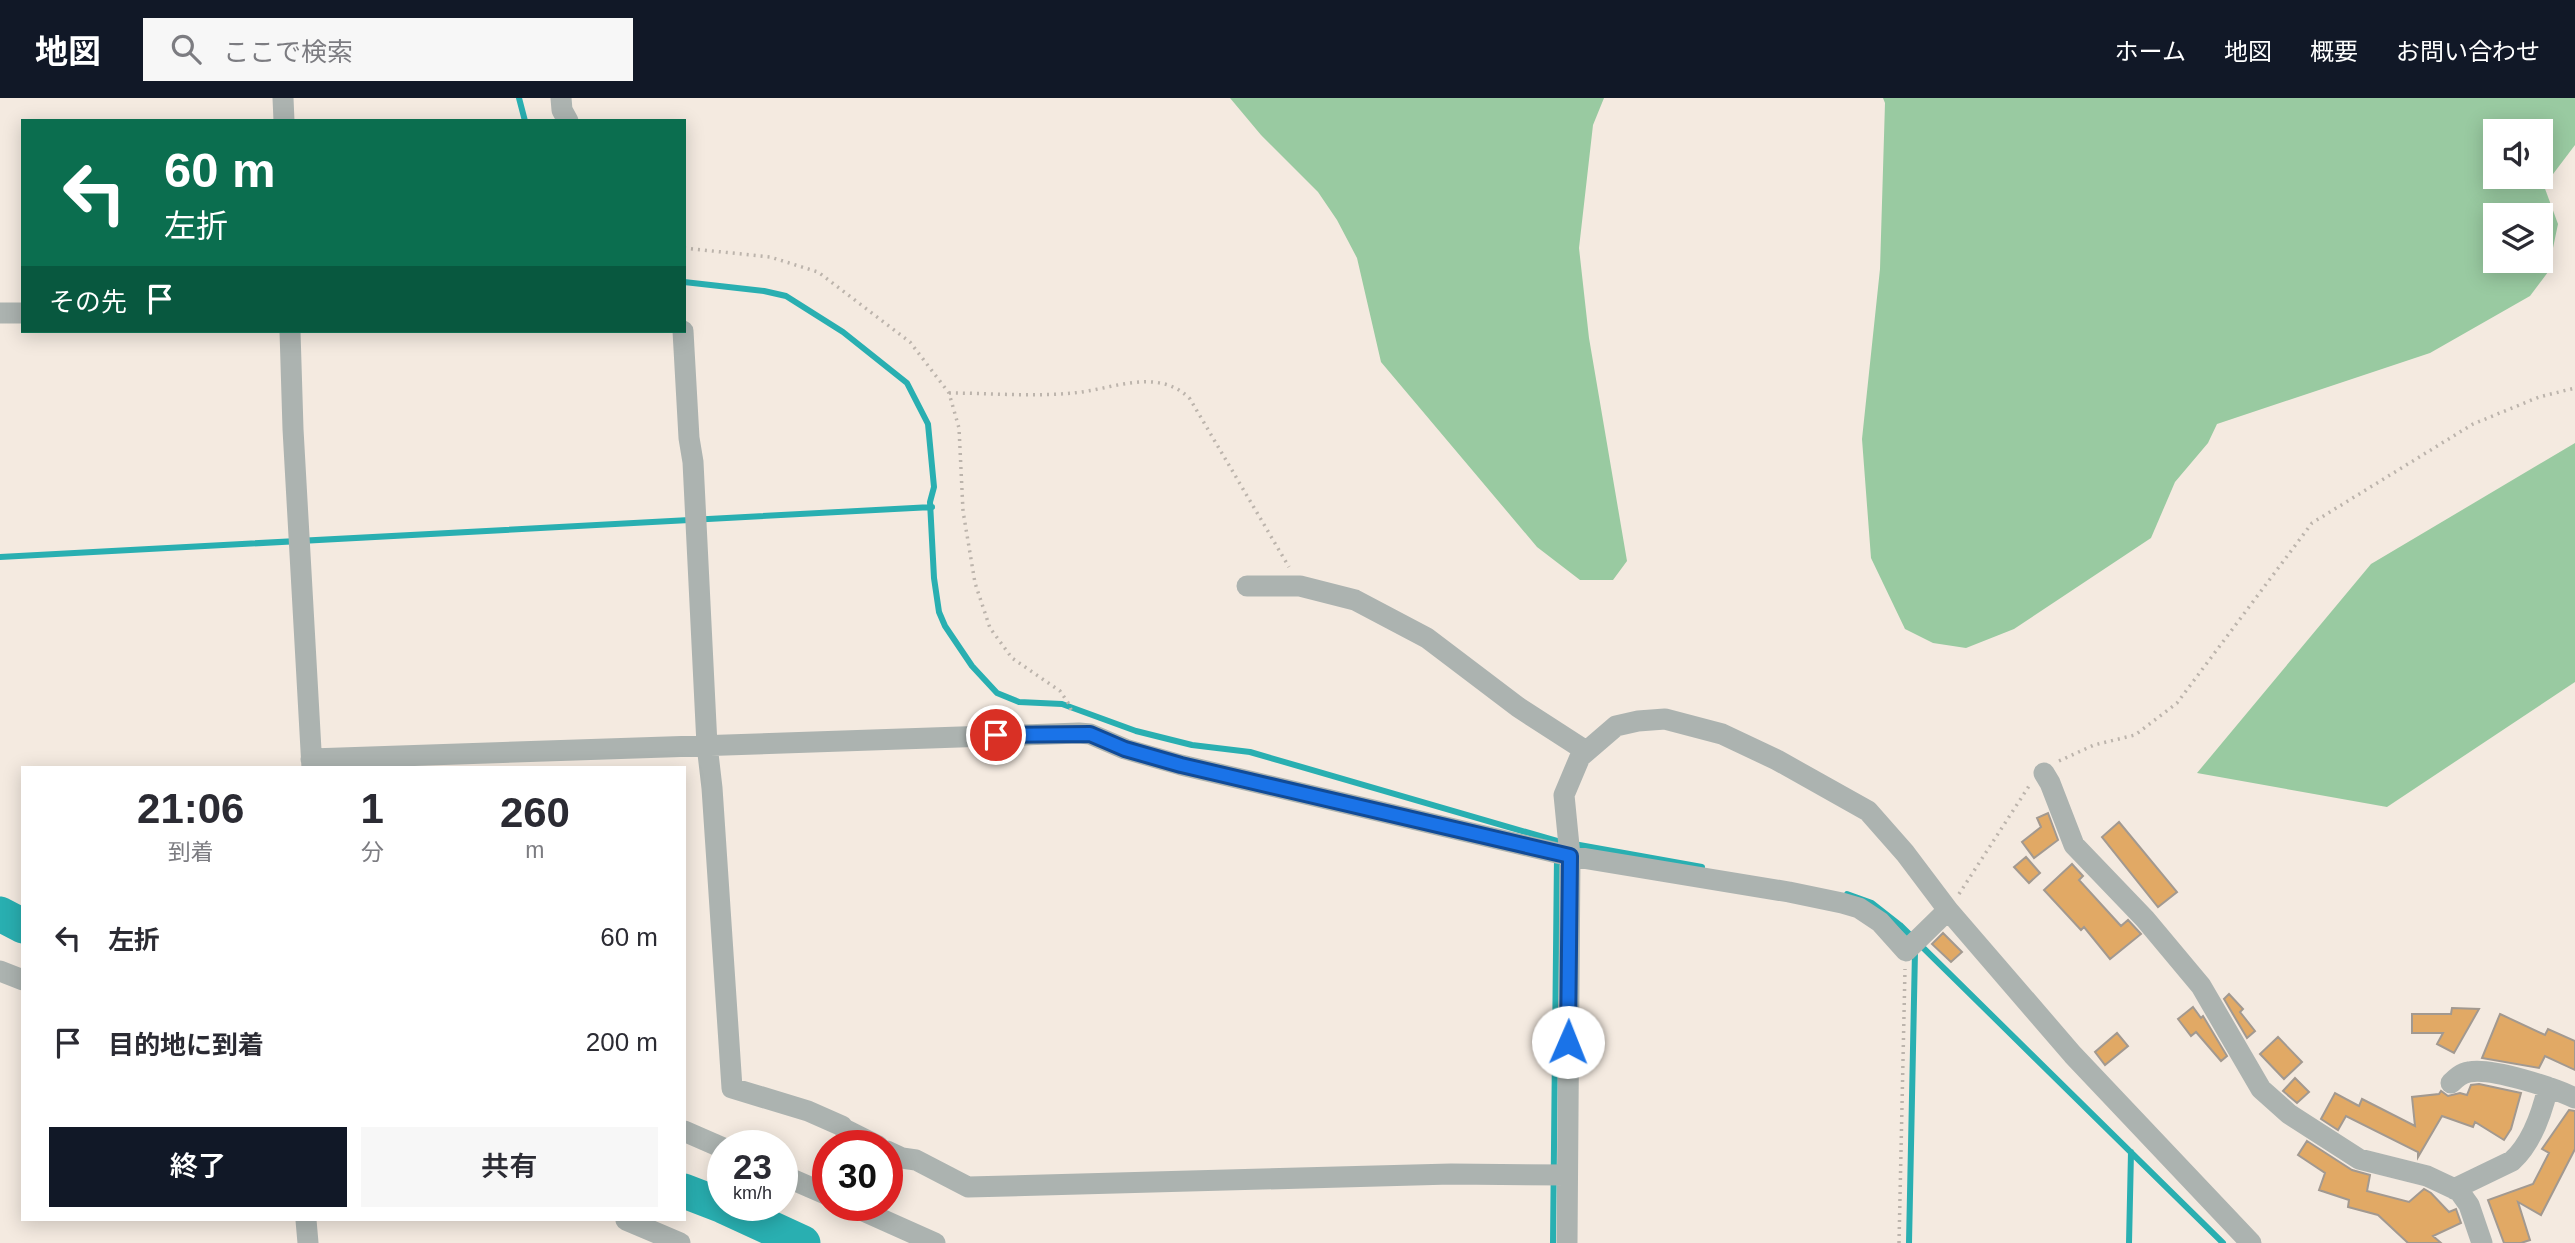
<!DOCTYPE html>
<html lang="ja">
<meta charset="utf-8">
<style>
:root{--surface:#fff;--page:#f7f7f7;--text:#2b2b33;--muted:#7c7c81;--accent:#111827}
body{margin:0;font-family:Helvetica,"Noto Sans JP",sans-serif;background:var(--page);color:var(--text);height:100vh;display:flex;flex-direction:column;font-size:26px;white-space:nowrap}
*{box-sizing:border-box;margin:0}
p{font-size:23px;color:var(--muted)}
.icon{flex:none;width:38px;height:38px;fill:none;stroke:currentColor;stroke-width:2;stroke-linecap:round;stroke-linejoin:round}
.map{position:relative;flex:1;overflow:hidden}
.details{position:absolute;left:21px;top:668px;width:665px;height:455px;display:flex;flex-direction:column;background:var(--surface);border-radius:0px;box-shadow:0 4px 18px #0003}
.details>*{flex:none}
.top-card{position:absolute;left:21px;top:21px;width:665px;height:214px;border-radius:0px;box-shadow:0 4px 18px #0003;background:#0b6e4f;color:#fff;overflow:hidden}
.buttons{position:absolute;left:2483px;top:21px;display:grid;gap:14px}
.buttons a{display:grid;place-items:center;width:70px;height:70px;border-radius:0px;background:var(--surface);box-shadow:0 4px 18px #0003;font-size:35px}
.speed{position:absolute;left:707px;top:1032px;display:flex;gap:14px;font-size:35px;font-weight:700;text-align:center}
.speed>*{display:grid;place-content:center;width:91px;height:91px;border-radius:50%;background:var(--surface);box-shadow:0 4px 18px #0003;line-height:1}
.speed small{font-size:18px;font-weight:400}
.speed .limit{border:10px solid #d22;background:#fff;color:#111}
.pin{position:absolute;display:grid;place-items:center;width:60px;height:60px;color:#fff;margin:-30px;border:4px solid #fff;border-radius:50%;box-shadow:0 2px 7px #0007}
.me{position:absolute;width:77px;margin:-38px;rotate:1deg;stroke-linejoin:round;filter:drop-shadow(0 0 5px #0008)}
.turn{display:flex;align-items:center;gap:24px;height:147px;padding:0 28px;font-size:32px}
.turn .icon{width:91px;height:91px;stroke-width:2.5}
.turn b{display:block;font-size:49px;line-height:60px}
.then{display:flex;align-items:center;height:66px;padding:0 28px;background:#0003;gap:14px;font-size:26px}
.eta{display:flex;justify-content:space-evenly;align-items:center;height:119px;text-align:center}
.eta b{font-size:42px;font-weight:600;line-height:49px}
.action{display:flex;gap:14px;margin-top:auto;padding:14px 28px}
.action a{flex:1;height:80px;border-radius:0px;background:var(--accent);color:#fff;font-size:28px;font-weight:600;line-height:80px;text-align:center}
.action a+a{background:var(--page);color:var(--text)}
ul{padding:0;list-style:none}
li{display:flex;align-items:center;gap:21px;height:105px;padding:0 28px}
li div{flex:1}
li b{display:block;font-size:26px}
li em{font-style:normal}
header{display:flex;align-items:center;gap:42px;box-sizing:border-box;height:98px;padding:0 35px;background:var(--accent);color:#fff}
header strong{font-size:33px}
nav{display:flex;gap:38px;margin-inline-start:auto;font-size:24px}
.search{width:490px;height:63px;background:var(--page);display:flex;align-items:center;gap:18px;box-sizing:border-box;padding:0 24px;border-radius:0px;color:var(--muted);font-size:26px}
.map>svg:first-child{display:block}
.green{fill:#99caa1;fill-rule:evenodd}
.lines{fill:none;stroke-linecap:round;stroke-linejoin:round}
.stream{stroke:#29afb1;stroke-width:6}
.river{stroke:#29afb1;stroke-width:35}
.building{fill:#e1a965;stroke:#a29990;stroke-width:2}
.path{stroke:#bcb4ac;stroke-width:3.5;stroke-dasharray:2 5;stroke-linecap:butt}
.minor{stroke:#acb3b0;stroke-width:21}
.route-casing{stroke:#114b97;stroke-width:18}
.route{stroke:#1a73e8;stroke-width:12}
</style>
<header>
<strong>地図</strong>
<div class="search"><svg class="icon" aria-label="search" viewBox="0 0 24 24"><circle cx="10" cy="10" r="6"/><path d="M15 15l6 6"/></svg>ここで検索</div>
<nav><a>ホーム</a><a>地図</a><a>概要</a><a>お問い合わせ</a></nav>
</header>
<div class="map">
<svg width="2575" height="1145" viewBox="0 0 2575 1145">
<rect width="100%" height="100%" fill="#f4eae0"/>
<path class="green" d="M 1230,0 L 1604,0 L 1593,27 L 1579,150 L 1589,240 L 1627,463 L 1613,482 L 1580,482 L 1537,449 L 1381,264 L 1357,160 L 1337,122 L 1318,94 L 1261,37 Z
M 1883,0 L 2575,0 L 2575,47 L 2544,88 L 2558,126 L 2548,174 L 2530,198 L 2430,255 L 2217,326 L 2208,345 L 2175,384 L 2151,440 L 2014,531 L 1966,550 L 1933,545 L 1905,531 L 1871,460 L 1862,341 L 1880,171 L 1885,5 ZM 2496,33 L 2541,33 L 2541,79 L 2496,79 ZM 2496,117 L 2541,117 L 2541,163 L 2496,163 Z
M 2575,345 L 2575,584 L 2387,709 L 2197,675 L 2371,466 Z"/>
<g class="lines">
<path class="stream" d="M 519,0 L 525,23
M 684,184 L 764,193 L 786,198 L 843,234 L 907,285 L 928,326 L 934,389 L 930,404 L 934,480 L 939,514 L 945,528 L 972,568 L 997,595 L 1019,604 L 1062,606 L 1136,633 L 1192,647 L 1250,654 L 1557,743 L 1702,769
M 0,459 L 932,409
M 1847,796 L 1872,805 L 1900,827 L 2223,1145
M 1553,1145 L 1557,758
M 1909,1145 L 1915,853
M 2129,1145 L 2131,1054"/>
<path class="river" d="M 0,816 L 23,828
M 684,1093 L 723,1108
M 723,1108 L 803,1145"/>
</g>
<path class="building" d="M 2048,715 L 2058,742 L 2034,760 L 2022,744 L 2041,729 L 2037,720 Z
M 2119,724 L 2177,794 L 2158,809 L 2102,739 Z
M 2026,759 L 2040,775 L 2029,785 L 2014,769 Z
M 2072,766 L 2083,778 L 2079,782 L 2121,828 L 2128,822 L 2141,836 L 2110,861 L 2084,829 L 2081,832 L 2044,792 Z
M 1943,835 L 1962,854 L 1951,864 L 1932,846 Z
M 2229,896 L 2243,911 L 2240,914 L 2255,933 L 2247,940 L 2224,901 Z
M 2193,909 L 2201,920 L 2203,918 L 2227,958 L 2221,963 L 2196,934 L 2191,938 L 2178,921 Z
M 2452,910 L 2479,911 L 2454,955 L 2437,946 L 2443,935 L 2412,935 L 2412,916 L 2451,916 Z
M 2500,916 L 2545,937 L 2548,931 L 2575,943 L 2575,972 L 2545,958 L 2539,970 L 2482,960 Z
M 2117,935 L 2128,948 L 2105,967 L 2095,954 Z
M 2278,939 L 2302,964 L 2284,981 L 2260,956 Z
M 2295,980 L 2309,994 L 2297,1005 L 2283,993 Z
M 2479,986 L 2521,995 L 2511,1031 L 2504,1042 L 2475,1024 L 2473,1029 L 2442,1018 L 2418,1059 L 2418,1054 L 2346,1018 L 2338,1032 L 2321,1021 L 2335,995 L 2359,1008 L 2362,1001 L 2415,1028 L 2412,999 L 2439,996 L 2441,993 L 2448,998 L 2460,995 L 2467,997 L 2471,987 Z
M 2569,1012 L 2575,1013 L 2575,1051 L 2541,1117 L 2518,1104 L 2530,1142 L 2521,1145 L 2504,1145 L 2488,1102 L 2533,1086 L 2549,1055 L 2542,1051 Z
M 2307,1043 L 2352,1072 L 2370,1077 L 2367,1093 L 2409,1104 L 2424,1091 L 2431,1095 L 2449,1114 L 2456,1111 L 2461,1125 L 2433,1138 L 2441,1145 L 2408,1145 L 2378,1117 L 2348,1109 L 2349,1102 L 2319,1092 L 2325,1075 L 2298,1057 Z"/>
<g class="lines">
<path class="path" d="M 684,150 L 770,159 L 818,174 L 910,244 L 949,295 L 959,330 L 963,413 L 975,485 L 990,530 L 1012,560 L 1060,593 L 1069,606 L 1072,615
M 949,295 C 989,295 1032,299 1073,295 C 1111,292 1158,268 1190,301 L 1289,469
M 2059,663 L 2094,647 L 2135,637 L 2177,605 L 2312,425 L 2473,326 L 2539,299 L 2575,290
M 1959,796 L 2029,688
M 1899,1145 L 1905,871"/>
<path class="minor" d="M 283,0 L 284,23
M 561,0 L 562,12 L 568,23
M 0,215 L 23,215
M 290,233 L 293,331 L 312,670
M 683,233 L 689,340 L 693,364 L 707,647 L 712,690 L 732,990 L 808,1013 L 842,1028 L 844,1031 L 878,1048
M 1247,488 L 1300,488 L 1355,502 L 1427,540 L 1518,609 L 1586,653
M 311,661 L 1079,635 L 1090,636 L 1125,651 L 1181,667 L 1570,758 L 1789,794 L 1842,805 L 1859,810 L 1880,824 L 1906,853 L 1948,812
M 2044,675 L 2050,685 L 2074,747 L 2145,821 L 2201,888 L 2261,991 L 2289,1016 L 2359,1061 L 2427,1078 L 2459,1093 L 2469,1107 L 2482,1145
M 0,873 L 23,882
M 2451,985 C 2456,980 2461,975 2469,974 C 2491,969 2554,990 2575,1000
M 684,1033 L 723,1050
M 887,1053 L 902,1060 L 916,1062 L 968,1089 L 1451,1076 L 1567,1077
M 782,1077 L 828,1097
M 2454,1091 L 2512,1063 C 2532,1045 2542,1015 2548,989
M 852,1108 L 935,1145
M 306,1122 L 308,1145
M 626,1122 L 680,1145
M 1567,1145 L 1570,758 L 1564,697 L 1580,659 L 1616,628 L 1638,623 L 1665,621 L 1722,636 L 1777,662 L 1868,713 L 1905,755 L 1948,812 L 2073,957 L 2251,1145"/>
</g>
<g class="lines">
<defs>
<path id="route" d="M 996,637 L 1090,636 L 1125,651 L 1181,667 L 1570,758 L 1568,944"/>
</defs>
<use href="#route" class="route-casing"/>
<use href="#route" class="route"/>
</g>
</svg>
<div class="buttons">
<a><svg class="icon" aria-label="sound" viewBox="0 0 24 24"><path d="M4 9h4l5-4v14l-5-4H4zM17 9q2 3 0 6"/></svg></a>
<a><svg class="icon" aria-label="layers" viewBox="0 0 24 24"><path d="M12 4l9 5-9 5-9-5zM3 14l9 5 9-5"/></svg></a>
</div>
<div class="speed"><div>23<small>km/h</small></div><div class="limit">30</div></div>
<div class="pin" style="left:996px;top:637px;background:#d93025"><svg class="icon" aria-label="arrive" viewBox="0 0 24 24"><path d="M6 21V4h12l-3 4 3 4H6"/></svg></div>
<svg class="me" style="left:1568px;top:944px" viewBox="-20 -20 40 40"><circle r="19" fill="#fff"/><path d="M0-13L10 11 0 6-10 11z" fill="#1a73e8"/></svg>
<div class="top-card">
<div class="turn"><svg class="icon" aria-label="left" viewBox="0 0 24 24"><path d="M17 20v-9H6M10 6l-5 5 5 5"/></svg><div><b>60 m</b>左折</div></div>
<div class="then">その先<svg class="icon" aria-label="arrive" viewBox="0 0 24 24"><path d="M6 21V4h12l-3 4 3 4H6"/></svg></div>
</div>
<section class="details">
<div class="eta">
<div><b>21:06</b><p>到着</p></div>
<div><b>1</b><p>分</p></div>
<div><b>260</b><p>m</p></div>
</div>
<ul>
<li><svg class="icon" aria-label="left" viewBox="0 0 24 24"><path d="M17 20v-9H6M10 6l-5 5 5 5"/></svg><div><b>左折</b></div><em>60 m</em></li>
<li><svg class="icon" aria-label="arrive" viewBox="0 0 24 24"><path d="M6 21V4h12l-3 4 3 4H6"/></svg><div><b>目的地に到着</b></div><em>200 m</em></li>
</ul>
<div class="action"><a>終了</a><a>共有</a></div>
</section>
</div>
